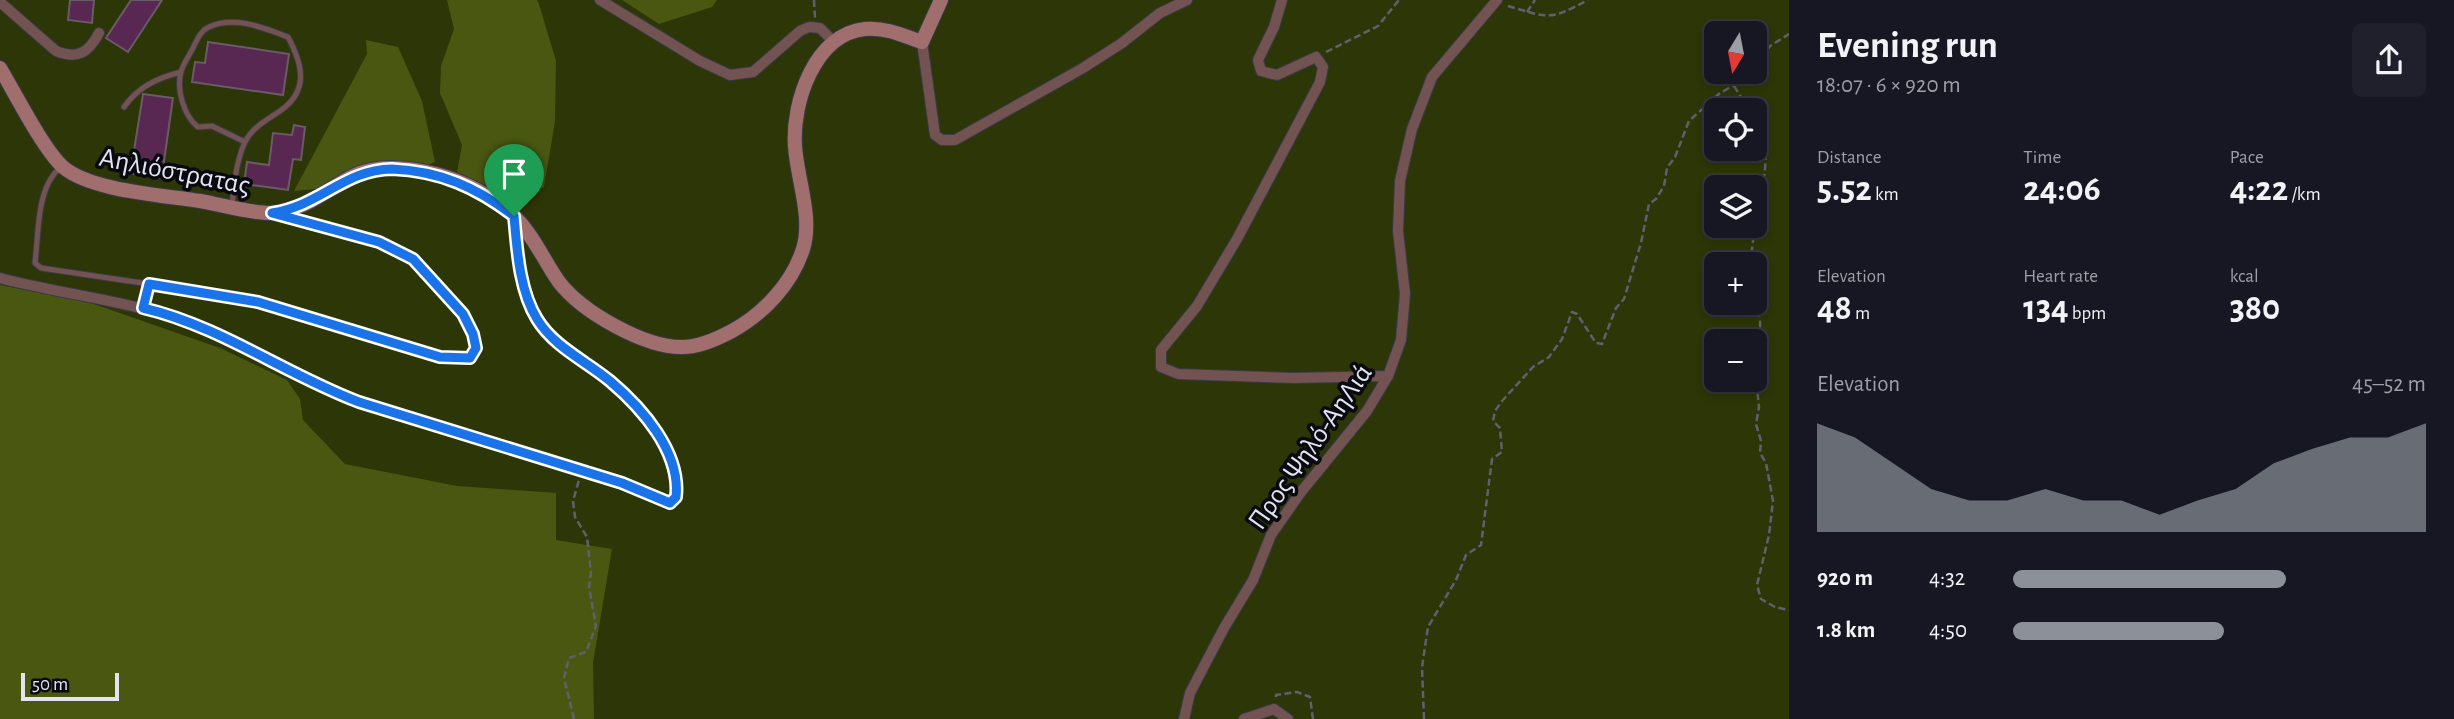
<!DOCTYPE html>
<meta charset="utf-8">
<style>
:root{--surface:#161723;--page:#1f202b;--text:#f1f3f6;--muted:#9e9fa6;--line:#353641;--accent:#8c9099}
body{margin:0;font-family:"Alegreya Sans",sans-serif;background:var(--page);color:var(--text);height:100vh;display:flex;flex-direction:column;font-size:26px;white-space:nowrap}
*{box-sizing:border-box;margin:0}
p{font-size:23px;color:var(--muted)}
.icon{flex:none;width:38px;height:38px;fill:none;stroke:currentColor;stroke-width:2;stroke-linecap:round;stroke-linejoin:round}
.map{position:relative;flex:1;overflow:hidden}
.sheet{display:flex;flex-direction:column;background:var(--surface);width:665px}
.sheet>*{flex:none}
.needle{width:46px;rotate:190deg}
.tools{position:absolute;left:1704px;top:21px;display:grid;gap:14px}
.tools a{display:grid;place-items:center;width:63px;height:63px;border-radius:10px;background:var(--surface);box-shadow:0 4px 10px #0003,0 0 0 2px var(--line);font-size:35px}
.scale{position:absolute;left:21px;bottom:18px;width:98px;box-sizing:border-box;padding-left:7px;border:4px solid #e2e4ef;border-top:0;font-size:19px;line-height:24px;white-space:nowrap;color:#e2e4ef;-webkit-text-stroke:5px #090910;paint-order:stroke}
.pin{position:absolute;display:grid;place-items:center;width:60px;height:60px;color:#fff;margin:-72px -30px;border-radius:50% 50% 50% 0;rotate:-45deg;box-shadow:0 0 7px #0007}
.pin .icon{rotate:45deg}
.round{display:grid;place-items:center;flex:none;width:74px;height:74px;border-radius:10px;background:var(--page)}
.head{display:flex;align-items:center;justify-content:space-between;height:119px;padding:0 28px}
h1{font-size:38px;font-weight:700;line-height:52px}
.stats{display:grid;grid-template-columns:repeat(3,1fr);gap:10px;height:119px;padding:7px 28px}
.stats div{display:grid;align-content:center}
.stats b{font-size:35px;font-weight:700}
.stats small{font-size:19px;font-weight:400}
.stats p{font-size:19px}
.chart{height:196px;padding:14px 28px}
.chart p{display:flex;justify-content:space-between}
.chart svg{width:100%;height:126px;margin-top:7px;fill:var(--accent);opacity:.7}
ul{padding:0 28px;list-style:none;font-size:23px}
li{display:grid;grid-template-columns:112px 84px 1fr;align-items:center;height:52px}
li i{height:18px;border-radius:9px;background:var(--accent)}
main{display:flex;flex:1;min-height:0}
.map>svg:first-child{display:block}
</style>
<main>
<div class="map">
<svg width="1789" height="719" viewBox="0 0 1789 719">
<rect width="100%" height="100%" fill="#1e1f2f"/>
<path fill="#2d3606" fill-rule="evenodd" d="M0 0H1789V719H0ZM1717 33H1755V72H1717ZM1717 110H1755V149H1717ZM1717 187H1755V226H1717ZM1717 264H1755V303H1717ZM1717 341H1755V380H1717Z"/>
<path fill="#4a5710" d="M447 0H537L539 4 556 61 555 121 544 187 520 198 502 193 457 172 462 145 440 93 441 66 454 29Z
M622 0H717L712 7 659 24Z
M366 40 398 47 422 101 435 162 427 165 345 173 316 189 294 191 367 54Z
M0 285 91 303 220 348 287 380 300 399 303 420 345 464 457 486 556 493V540L612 549 593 663 594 719H0Z"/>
<path fill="#582852" stroke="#6b5a68" stroke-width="2" d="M70 0H94L92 23 68 20Z
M131 0H162L128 52 106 38Z
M208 42 289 54 283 95 192 82 195 62 205 63Z
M143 94 173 98 163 168 173 170 172 180 122 172 124 162 132 163Z
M294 125 305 127 301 160 293 159 288 190 244 184 247 162 269 165 273 133 292 135Z"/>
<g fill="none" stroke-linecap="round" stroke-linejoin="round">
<defs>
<path id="lane" d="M124 107C138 87 157 78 181 72
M62 166C36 186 39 232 35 263L41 268 149 284
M232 207C234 186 236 161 245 142 252 128 265 121 277 113 309 93 304 67 288 37 264 28 234 15 209 27 201 30 197 40 193 48 189 56 183 64 181 72 176 90 184 116 198 127L212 126 245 142
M143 308 149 284 258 302 440 357 470 358 476 348 473 334 463 314 413 259 379 242 283 216"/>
<path id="street" d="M600 0 700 61 730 75 753 72 800 31 809 27 820 28 833 41
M1282 0 1274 27 1258 60 1261 71 1277 75 1316 57 1323 67 1320 82 1237 239 1197 306 1161 350V367L1178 374 1293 378 1388 376
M0 2 56 51C78 60 89 52 99 33
M922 42 935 135 942 140H955L1083 68 1122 43 1160 13 1187 0
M0 278C66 295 134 302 199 325 254 346 304 381 359 402L622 483 670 503C680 493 675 480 672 468 662 433 636 401 607 379 583 361 554 345 537 320 519 291 517 248 514 216
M1184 719 1190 693 1224 628 1253 580 1271 535 1301 492 1367 411 1388 376 1401 340 1405 294 1398 231 1400 181 1412 129 1432 77 1497 0
M1244 719 1274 709 1288 719"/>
<path id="secondary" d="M0 68C15 93 43 149 63 167 91 191 163 195 200 201 223 205 248 213 271 213 277 213 284 211 290 209 314 203 331 187 353 176 377 164 411 168 436 174 464 181 495 197 515 217 534 236 544 261 559 282 582 312 645 348 683 347 700 347 717 339 732 331 763 314 792 284 803 249 813 217 797 179 795 146 792 102 815 34 865 29 885 27 904 36 922 42L941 0"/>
</defs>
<use href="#lane" stroke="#393b4a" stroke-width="7"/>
<use href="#street" stroke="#393b4a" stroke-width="12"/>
<use href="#secondary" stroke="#393b4a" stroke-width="16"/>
<path stroke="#5f606f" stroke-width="2.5" stroke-dasharray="7 3.5" stroke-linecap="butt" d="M814 0 815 18
M1508 6C1549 18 1549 21 1588 0
M1527 12 1535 0
M1326 52 1378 26 1399 0
M1755 67 1770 46 1789 34
M1734 86 1749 110
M1755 124C1776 145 1760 196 1755 222
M1750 264 1755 226
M1755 300 1760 321 1761 357 1756 379 1759 407 1756 424 1761 441 1760 453 1766 463 1773 501 1769 535 1757 585 1761 599 1775 607 1789 610
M1276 697V695L1297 692 1310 697 1313 719
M574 719 564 678 569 658 586 652 596 626 589 587 591 573 587 537 575 517 573 501 579 480
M1424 719 1422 667 1428 627 1456 580 1466 555 1481 545 1492 459 1502 452 1500 428 1493 421 1495 411 1502 401 1533 367 1549 357 1562 339 1572 312 1577 314 1596 343 1602 344 1616 308 1624 299 1641 243 1649 204 1656 199 1664 186 1667 168 1675 157 1689 121 1720 93 1748 77 1752 72"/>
<use href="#lane" stroke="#725351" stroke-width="5"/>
<use href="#street" stroke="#725351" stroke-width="10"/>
<use href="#secondary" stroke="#a06f6d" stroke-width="14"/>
</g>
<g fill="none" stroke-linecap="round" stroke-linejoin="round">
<defs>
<path id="route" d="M392 169C440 171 476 187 514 216 517 248 519 290 537 319 554 347 586 361 610 381 642 408 681 452 676 497L670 503 622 483 359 402C285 374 220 326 143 308L149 284 258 302 440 357 470 358 476 348 473 334 463 314 413 259 379 242 272 213C322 205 343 170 392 169Z"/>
</defs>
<use href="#route" stroke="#fff" stroke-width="14"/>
<use href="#route" stroke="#1a73e8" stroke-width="9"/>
</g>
<g text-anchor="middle" stroke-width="7" stroke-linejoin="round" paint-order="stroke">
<g font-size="28" fill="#e2e4ef" stroke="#090910">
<text transform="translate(175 170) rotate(11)" y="10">Αηλιόστρατας</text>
<text transform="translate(1309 446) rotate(-55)" y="10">Προς Ψηλό-ΑηΛιά</text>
</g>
</g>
</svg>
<div class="tools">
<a><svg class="needle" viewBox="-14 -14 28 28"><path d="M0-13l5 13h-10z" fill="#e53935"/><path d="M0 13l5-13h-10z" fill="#9e9fa6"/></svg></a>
<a><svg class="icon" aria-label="locate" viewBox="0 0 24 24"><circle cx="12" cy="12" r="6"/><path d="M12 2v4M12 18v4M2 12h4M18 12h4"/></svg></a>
<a><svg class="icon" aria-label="layers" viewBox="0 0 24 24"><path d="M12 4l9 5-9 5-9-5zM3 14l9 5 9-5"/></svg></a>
<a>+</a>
<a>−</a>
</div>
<div class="scale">50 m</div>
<div class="pin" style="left:514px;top:216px;background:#1e9e55"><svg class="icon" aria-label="arrive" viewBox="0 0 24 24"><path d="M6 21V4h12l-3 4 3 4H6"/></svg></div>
</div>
<section class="sheet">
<div class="head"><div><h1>Evening run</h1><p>18:07 · 6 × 920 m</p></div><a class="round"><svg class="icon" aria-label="share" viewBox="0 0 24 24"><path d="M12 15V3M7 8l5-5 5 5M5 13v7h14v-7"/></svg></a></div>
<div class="stats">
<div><p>Distance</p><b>5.52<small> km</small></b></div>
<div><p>Time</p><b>24:06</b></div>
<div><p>Pace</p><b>4:22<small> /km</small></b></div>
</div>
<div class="stats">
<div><p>Elevation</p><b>48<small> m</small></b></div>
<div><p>Heart rate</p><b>134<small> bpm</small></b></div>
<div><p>kcal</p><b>380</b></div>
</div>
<div class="chart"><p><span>Elevation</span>45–52 m</p>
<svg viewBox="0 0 160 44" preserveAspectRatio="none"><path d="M0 44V6L10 11L20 20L30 29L40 33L50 33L60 29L70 33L80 33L90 38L100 33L110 29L120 20L130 15L140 11L150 11L160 6V44z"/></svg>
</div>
<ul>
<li><b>920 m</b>4:32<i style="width:66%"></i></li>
<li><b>1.8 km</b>4:50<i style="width:51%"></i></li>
</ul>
</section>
</main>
